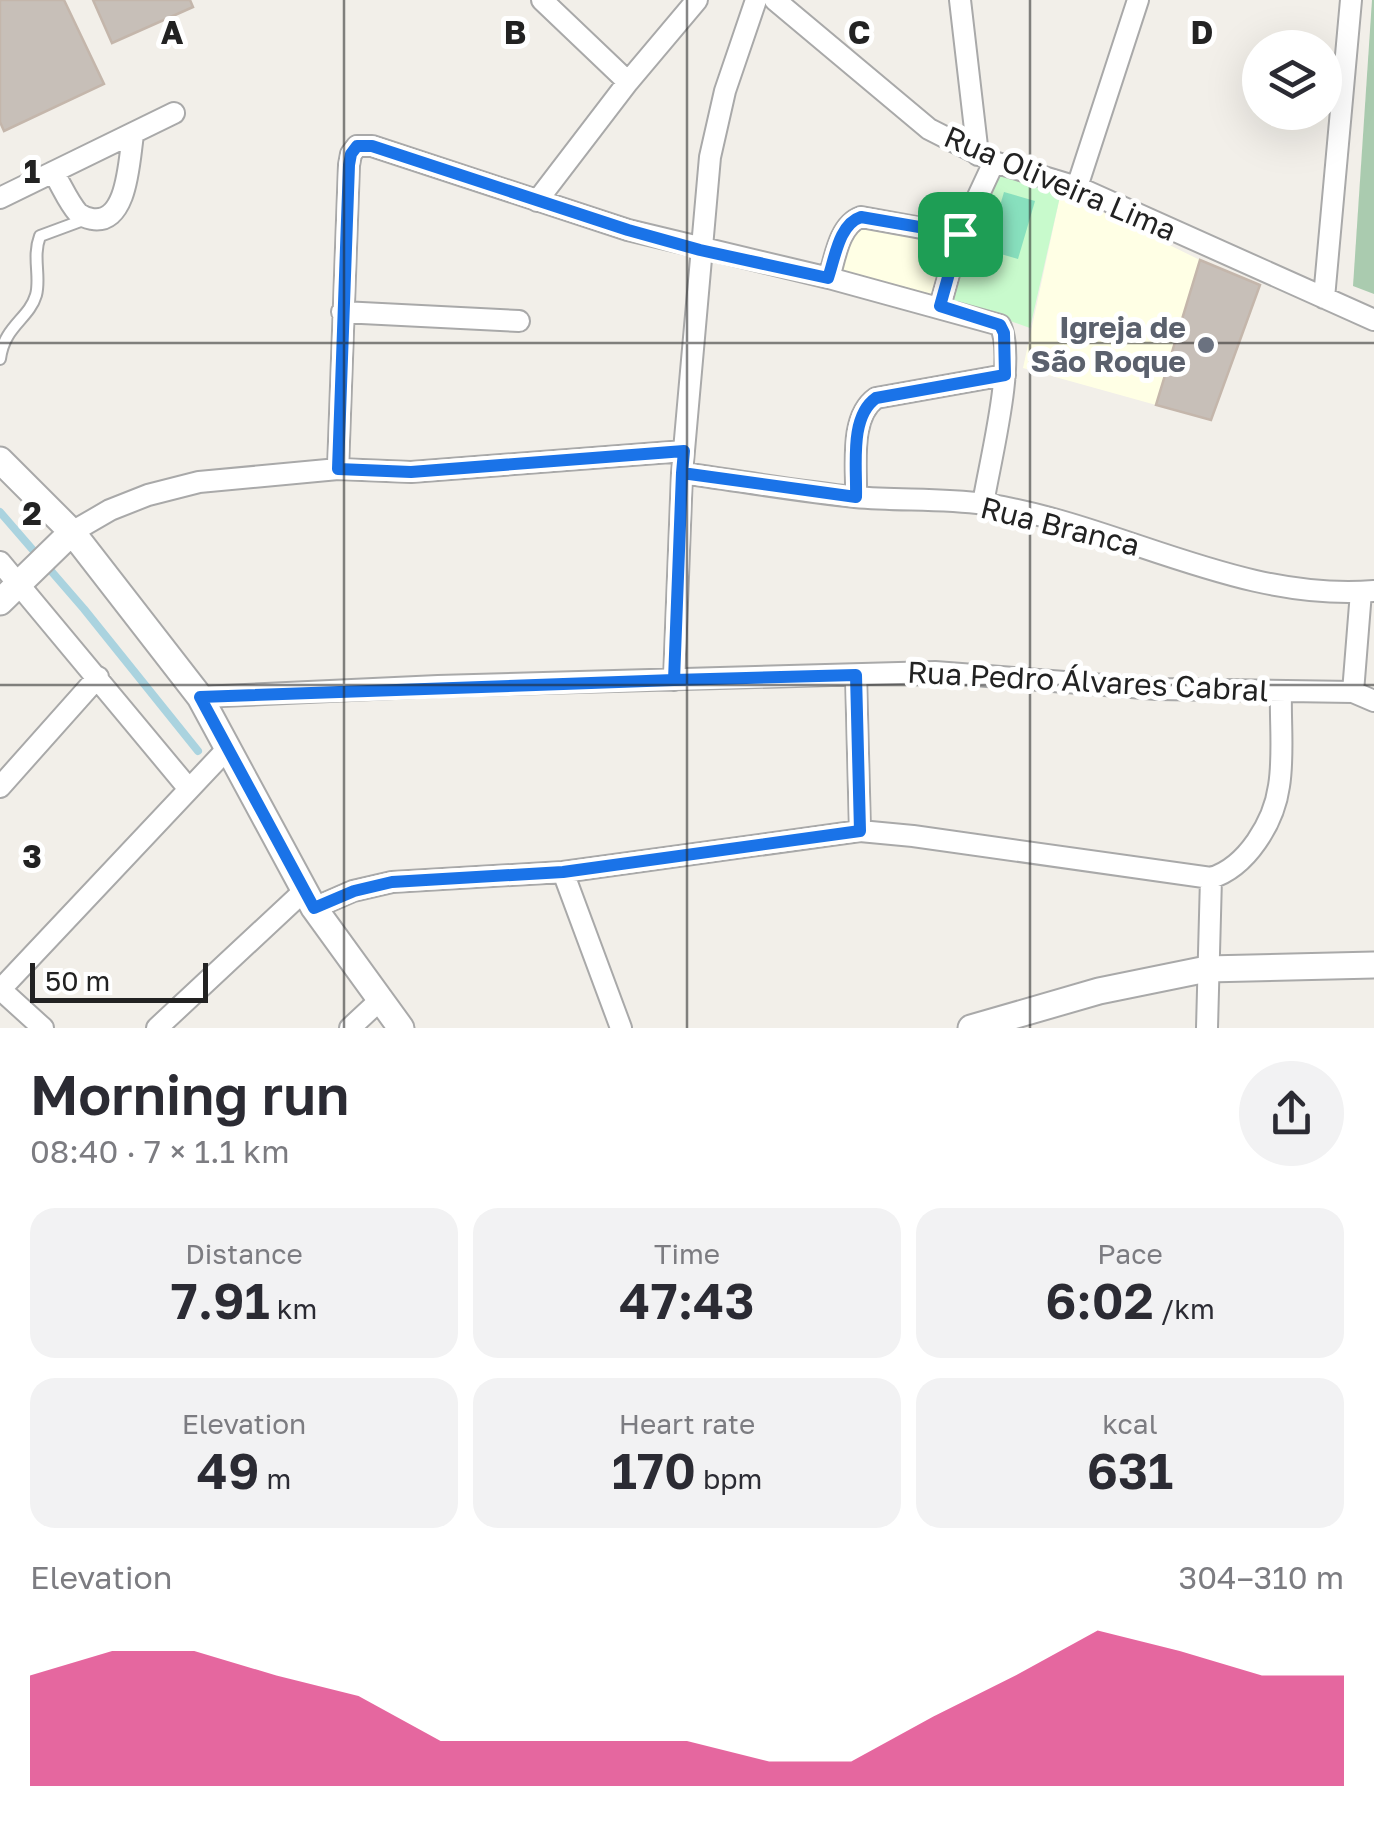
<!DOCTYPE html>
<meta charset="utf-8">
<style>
:root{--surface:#fff;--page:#f2f2f3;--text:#2b2b33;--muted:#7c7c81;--accent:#db2777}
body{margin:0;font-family:"Golos Text",sans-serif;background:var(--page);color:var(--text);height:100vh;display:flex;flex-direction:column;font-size:38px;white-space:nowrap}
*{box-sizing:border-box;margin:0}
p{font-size:32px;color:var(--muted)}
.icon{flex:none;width:55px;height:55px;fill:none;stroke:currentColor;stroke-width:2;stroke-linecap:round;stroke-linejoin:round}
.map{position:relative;height:1028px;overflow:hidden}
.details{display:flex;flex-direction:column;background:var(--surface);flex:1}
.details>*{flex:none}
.buttons{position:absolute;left:1242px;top:30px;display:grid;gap:20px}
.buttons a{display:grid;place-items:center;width:100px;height:100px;border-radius:50%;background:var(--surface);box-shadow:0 10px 40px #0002;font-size:50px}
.scale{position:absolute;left:30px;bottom:25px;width:178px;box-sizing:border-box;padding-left:10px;border:5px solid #222;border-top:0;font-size:28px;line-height:35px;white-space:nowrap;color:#222;-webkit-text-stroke:8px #fff;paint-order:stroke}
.pin{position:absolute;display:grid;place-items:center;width:85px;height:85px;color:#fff;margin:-42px;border-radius:20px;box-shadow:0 5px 15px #0006}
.round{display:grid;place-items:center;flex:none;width:105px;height:105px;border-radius:52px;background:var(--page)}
.headline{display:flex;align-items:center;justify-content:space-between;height:170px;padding:0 30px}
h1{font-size:55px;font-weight:600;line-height:75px}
.figures{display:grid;grid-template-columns:repeat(3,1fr);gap:15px;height:170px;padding:10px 30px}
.figures div{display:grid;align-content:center;border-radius:25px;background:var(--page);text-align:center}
.figures b{font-size:50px;font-weight:600}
.figures small{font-size:28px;font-weight:400}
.figures p{font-size:28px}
.chart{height:280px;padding:20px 30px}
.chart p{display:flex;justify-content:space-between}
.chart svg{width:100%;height:180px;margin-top:10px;fill:var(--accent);opacity:.7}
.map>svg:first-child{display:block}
</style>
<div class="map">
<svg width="1374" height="1028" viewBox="0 0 1374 1028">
<rect width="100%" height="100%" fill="#f2efe9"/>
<path fill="#ffffe5" d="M1061 192 1200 260 1156 405 1023 368Z
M861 226 950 242 934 297 841 272 851 239Z"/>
<path fill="#aacbaf" d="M1372 0H1374V294L1353 286Z"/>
<path fill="#c8facc" d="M998 174 1061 192 1030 328 950 300 969 238Z"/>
<path fill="#88e0be" d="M1004 192 1035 201 1018 259 987 250Z"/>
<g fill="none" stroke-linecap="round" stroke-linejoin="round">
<path stroke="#aad3df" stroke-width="8" d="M0 512 84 609 198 751"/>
</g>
<path fill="#c7bfb8" stroke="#c4b6ab" stroke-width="2.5" d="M0 0H64L104 84 4 131 0 122Z
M93 0H190L193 7 112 43Z
M1200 260 1260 285 1211 420 1156 405Z"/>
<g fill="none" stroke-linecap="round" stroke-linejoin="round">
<defs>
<path id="service" d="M0 359C4 326 29 319 36 295 41 277 32 257 40 236L86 219"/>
<path id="minor" d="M542 0 628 82
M775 0 929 129 994 162 1077 187 1374 320
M960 0 978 155
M53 172C61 184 68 202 78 213 83 217 87 218 92 219 128 225 129 159 133 135
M1077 187 1138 0
M0 198 174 113
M537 201 628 82 697 0
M960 235 861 217C839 225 835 258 829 278L1000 325C1017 358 989 465 983 504
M1324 298 1351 0
M940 306 960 235 994 162
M342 312 519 321
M338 469 349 165 351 154 357 146H372L628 230 829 278
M682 473C740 481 797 491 855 497 898 501 941 498 984 504 1116 523 1237 602 1374 591
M856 497C857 467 849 417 876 398L1005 375
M72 532 110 510 148 495 199 482 338 469 411 472 684 451
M0 562 189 789
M856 675 860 831
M674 680 682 473 710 157 725 91 756 0
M1353 692 1361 592
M200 697 438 686 935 672 1157 689 1353 692 1374 701
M0 787 98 677
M563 872 621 1028
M314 908 353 891 392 882 563 872 860 831 913 836 1211 878C1247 867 1274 822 1279 786 1284 756 1280 722 1281 691
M0 989 43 1028
M0 990 229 747
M157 1028 305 890
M350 1028 379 1001
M1207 1028 1211 878"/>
<path id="tertiary" d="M0 460 72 532 200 697 314 908 401 1028
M0 602 72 532
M971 1028 1099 991 1207 969 1374 965"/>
</defs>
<use href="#service" stroke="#a9a9a9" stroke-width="14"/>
<use href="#minor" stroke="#a9a9a9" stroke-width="24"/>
<use href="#tertiary" stroke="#a9a9a9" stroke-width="29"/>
<use href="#service" stroke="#fff" stroke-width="10"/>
<use href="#minor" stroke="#fff" stroke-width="20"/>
<use href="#tertiary" stroke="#fff" stroke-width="25"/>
</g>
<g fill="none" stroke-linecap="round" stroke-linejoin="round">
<defs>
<path id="route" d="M960 234 861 217C839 224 835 258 828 278L700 250 628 230 372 146H357L351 154 349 165 338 469 411 472 684 451 682 473 674 680 200 697 314 908 354 891 392 882 563 872 860 831 856 675 674 680 682 473 856 497C857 467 849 417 876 398L1005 375 1004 333 1000 325 940 306 960 234"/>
</defs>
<use href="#route" stroke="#fff" stroke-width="20"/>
<use href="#route" stroke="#1a73e8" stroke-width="12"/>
</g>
<path fill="none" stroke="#222" stroke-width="2.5" stroke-opacity="0.55" d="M344 0V1028M687 0V1028M1030 0V1028M0 343H1374M0 685H1374"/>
<circle fill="#6b7280" stroke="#fff" stroke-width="4" cx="1206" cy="345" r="10"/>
<g text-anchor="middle" stroke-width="10" stroke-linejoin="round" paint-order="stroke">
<g font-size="30" fill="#222" stroke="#fff">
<text transform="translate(1060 184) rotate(23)" y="10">Rua Oliveira Lima</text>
<text transform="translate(1060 527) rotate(14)" y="10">Rua Branca</text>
<text transform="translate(1088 682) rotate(3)" y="10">Rua Pedro Álvares Cabral</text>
</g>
<g font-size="30" font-weight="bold" fill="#5b616d" stroke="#fff" text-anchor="end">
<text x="1186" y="338">Igreja de<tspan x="1186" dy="34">São Roque</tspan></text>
</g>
</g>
<g font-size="32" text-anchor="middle" font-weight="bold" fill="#222" stroke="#fff" stroke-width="10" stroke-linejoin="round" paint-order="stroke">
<text x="172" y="44">A</text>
<text x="515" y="44">B</text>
<text x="859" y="44">C</text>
<text x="1202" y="44">D</text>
<text x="32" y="183">1</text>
<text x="32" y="525">2</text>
<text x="32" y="868">3</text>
</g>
</svg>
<div class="buttons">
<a><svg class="icon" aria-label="layers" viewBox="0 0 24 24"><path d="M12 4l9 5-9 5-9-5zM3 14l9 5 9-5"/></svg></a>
</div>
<div class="scale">50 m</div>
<div class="pin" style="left:960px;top:234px;background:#1e9e55"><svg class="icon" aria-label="arrive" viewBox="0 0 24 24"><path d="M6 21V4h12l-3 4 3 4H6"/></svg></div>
</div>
<section class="details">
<div class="headline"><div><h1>Morning run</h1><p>08:40 · 7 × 1.1 km</p></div><a class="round"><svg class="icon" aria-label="share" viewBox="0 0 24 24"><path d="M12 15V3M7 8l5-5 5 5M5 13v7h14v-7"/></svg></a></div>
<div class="figures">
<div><p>Distance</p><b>7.91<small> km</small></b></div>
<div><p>Time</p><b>47:43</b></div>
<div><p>Pace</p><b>6:02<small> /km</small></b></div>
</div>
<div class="figures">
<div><p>Elevation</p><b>49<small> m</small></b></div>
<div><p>Heart rate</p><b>170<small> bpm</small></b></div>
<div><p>kcal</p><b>631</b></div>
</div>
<div class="chart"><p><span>Elevation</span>304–310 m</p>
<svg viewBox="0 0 160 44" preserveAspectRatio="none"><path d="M0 44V17L10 11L20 11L30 17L40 22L50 33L60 33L70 33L80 33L90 38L100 38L110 27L120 17L130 6L140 11L150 17L160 17V44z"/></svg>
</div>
</section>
